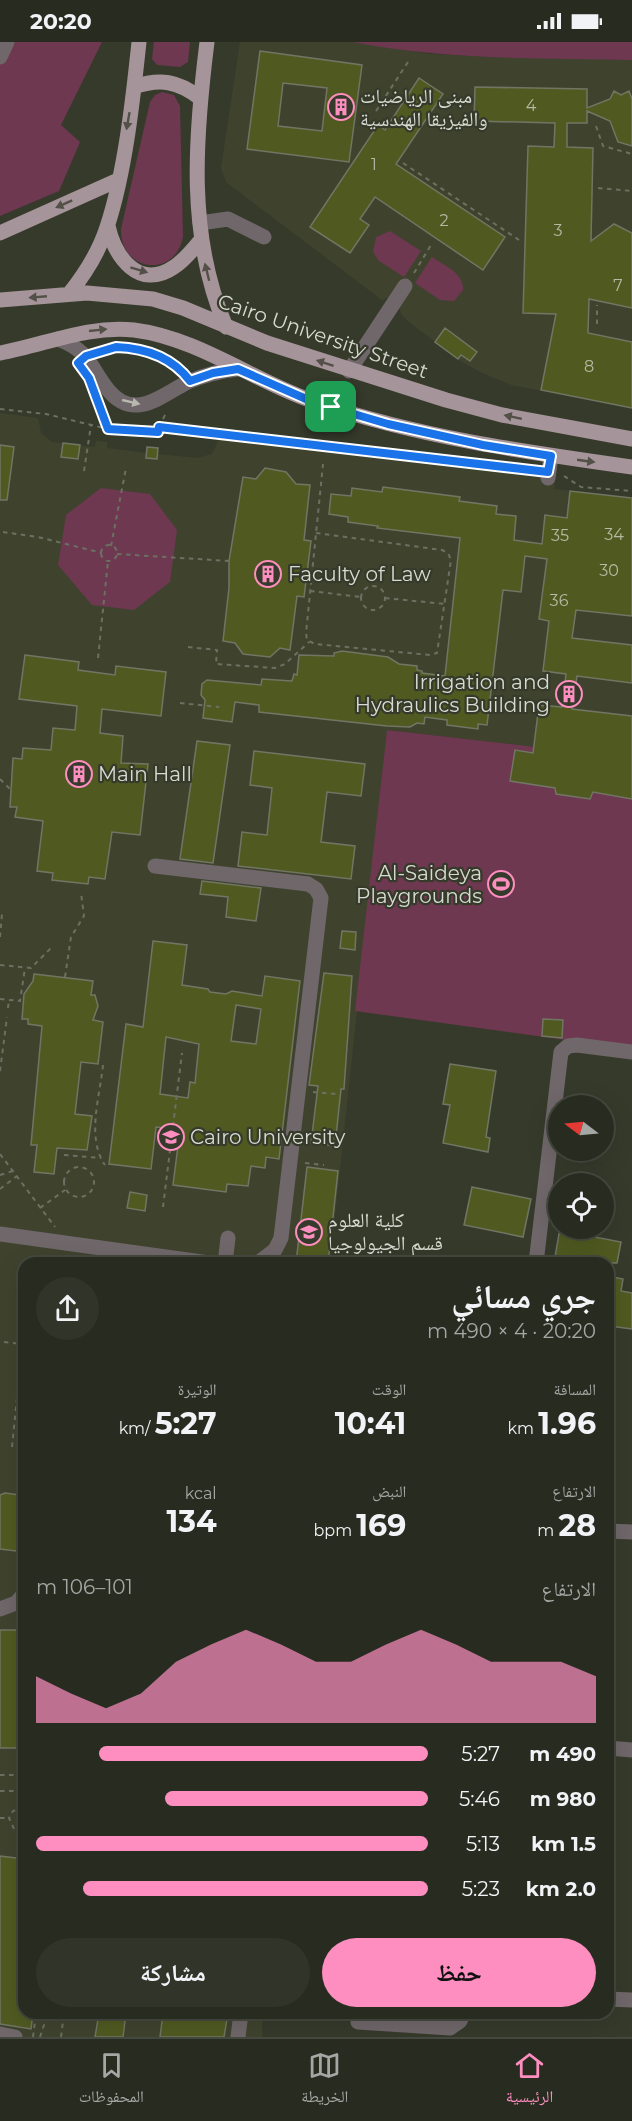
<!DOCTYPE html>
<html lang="ar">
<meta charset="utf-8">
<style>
:root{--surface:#282c20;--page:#303429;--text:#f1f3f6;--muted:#a5a7a5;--line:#44483e;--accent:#fd8ebf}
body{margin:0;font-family:Montserrat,"Noto Naskh Arabic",sans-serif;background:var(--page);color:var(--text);direction:rtl;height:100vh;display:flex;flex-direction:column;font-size:22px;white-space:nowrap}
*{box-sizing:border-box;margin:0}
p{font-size:20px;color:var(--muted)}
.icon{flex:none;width:33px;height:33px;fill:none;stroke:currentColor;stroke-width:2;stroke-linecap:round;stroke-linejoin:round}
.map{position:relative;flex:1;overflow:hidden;direction:ltr}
.drawer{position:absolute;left:18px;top:1215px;width:596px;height:762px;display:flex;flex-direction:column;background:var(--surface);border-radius:18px;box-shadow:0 6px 24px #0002,0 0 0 2px var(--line);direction:rtl}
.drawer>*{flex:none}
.needle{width:39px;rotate:286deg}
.fabs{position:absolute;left:548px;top:1053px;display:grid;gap:12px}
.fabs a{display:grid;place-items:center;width:66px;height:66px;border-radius:50%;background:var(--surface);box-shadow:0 6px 24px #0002,0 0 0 2px var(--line);font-size:30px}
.pin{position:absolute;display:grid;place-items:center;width:51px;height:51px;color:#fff;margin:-26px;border-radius:12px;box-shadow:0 3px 9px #0006}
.round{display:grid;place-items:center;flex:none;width:63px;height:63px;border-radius:32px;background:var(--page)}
.overview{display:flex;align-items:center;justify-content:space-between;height:102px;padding:0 18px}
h1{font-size:33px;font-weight:700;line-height:45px}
.metrics{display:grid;grid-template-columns:repeat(3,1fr);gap:9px;height:102px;padding:6px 18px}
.metrics div{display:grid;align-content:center}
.metrics b{font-size:30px;font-weight:700}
.metrics small{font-size:16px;font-weight:400}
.metrics p{font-size:16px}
.chart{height:168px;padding:12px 18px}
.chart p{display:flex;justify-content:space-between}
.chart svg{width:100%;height:108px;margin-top:6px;fill:var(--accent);opacity:.7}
.cta{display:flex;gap:12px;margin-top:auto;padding:12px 18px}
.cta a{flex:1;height:69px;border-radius:36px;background:var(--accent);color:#111;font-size:24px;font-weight:700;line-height:69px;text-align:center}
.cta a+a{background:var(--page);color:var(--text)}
ul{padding:0 18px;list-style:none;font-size:20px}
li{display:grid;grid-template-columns:96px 72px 1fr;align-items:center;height:45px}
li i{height:15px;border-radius:8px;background:var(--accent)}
.status{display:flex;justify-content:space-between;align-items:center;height:42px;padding:0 30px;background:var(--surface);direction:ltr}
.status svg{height:16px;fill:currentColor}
.tabs{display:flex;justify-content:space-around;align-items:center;height:84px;border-top:2px solid var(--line);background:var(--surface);font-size:16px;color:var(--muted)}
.tabs a{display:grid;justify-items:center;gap:3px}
.tabs .active{color:var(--accent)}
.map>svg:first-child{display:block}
</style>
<div class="status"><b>20:20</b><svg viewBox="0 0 49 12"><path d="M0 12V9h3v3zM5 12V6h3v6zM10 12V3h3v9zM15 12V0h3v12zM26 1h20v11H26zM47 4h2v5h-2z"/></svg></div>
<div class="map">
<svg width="632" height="1995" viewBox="0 0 632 1995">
<rect width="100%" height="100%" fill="#363a2b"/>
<path fill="#3f432e" d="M240 0H352L429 12 471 14 632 18V366L511 343 480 330 459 318 409 280 401 272 400 266 387 256 382 258 226 140 221 126Z
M0 371 38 376 41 391 52 400 95 405 96 399 107 400V406L146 411 147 405 158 406 157 412 197 416 212 412 219 397 548 436 555 437 554 447 632 456V716L387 688 330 1221H24V1971H263L262 1995H0Z"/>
<path fill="#6d3850" d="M0 0H102L61 83 80 100 59 149 0 174Z
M154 0H190L188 20 180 25 157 23 152 17Z
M352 0H632V18C538 16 444 18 352 0Z
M162 50 174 53 180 64 183 195C175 237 120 230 121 187L150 60 155 53Z
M390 189 421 209 404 235 379 219 373 210 376 195Z
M432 215C445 224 464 231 463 248L454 259 440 258 415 241Z
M101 446 150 452 177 488 170 540 134 568 92 563 58 523 66 473Z
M387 688 632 716V1007L355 969Z"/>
<path fill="#505a20" stroke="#717564" stroke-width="1.5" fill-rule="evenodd" d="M260 9 362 23 349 120 247 107ZM283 41 327 46 322 89 278 84Z
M419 36 443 52 396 122 505 195 483 228 375 155 360 177 369 183 350 211 310 185 378 83 385 88Z
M475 45 587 47V66L610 57 614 49 621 53 629 49 632 57V104L618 100 610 79 587 69V81H567V105L593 106 591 199 614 182 632 191V266L589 257 588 291 632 300V366L541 348 556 272 523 271 528 104 554 105 555 81 474 79Z
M445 286 477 310 470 319 461 313 458 317 435 300Z
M63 401 80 403 78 417 61 415Z
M0 403 14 405 7 458H0Z
M147 405 158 406 157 417 146 416Z
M265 426 286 430 296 442 310 443 304 498 311 499 304 555 297 554 290 608 280 606 270 615 243 612 235 601 223 599 229 546V519L243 435 256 437Z
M383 445 460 455 459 459 497 464 496 472 516 474 514 498 542 502 545 473 567 476 570 449 632 456V574L576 568 572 596 632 603V641L577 634 572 667 632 674V757L593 750 590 757 556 752 555 746 510 739 515 708 533 711 539 663 562 665 566 632 543 629 549 579 539 577 547 517 525 514 521 550 503 548 487 683 478 682V687L447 683V678L425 675 424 682 417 681 410 685 387 684 259 670V663L235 660 232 680 203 676 205 658 201 653 202 642 207 638 261 643 262 637 292 639 294 632 297 633 299 613 334 614V611L342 609 388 615 399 622 417 624V628L422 629V631L445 634 460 496 377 486 378 484 348 480V475L329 472 331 452 351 454 352 446 382 450Z
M25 613 79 620 78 628 115 633 116 624 166 630 161 674 102 667 100 691 123 694 121 721 148 722 140 793 112 790 105 837 89 835 88 842 52 838 53 831 37 829 43 779 15 775 17 765H10L13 716 22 717 23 706 51 708 53 686 75 688 77 664 19 657Z
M197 699 230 703 213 821 180 817Z
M254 709 365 722 361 754 327 750 321 800 355 804 351 837 238 824 242 790 267 793 272 746 250 743Z
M202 839 261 846 256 879 226 875 228 855 200 852Z
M342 889 356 890 355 908 340 906Z
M153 899 187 903 182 943 208 947 210 950 226 952 232 949 262 954 265 934 300 939 279 1117 266 1115 265 1126 251 1124 248 1144 227 1142 226 1150 173 1143 180 1088 156 1085 151 1127 109 1122 126 982 143 985ZM236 963 261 967 256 1002 231 999ZM166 995 199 1002 195 1041 190 1040 188 1056 160 1052Z
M324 931 352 934 344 1047H341L335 1104 311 1101 318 1044 309 1043Z
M34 932 93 939 91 953H95L98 964 93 978 103 980 98 1022 81 1020 75 1072 92 1074 87 1108 57 1106 54 1132 34 1130 37 1103H31L42 984 28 982V977H22L24 952 33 939Z
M543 977 563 978 562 996 542 994Z
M450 1022 496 1029 486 1095 490 1096 488 1110 443 1101 450 1063 443 1062Z
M307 1125 338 1129 328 1221H296Z
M472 1145 531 1157 523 1195 464 1183Z
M130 1150 147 1153 145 1169 127 1166Z
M560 1186H580L579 1192 621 1200 617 1221H554Z
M608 1234 623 1237 621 1249 632 1251V1287L610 1284 614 1257 608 1256Z
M5 1451 20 1453 24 1456V1510L0 1507V1453Z
M0 1588H18L19 1706H0Z
M0 1814 24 1817V1971H33L31 1987 0 1982Z
M99 1971H126L123 1995H95Z
M163 1971H228L224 1995H160Z"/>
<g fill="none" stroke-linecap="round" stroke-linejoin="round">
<path stroke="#6c7062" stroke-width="2" stroke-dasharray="4.5 4.5" stroke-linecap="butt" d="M376 69 408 20
M596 84 603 104 632 112
M403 121 519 198
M598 146 632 149
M414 231 431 203
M597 282V263
M99 308C127 298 159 311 181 328
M337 352 343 341
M97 359 108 387
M0 367 46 372 108 387 158 390 159 385 534 429
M159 385 167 369
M84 429 91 383
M564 434 581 445 632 449
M3 490 38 495 102 511
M316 491 442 508 448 511 451 518 437 611 430 613 315 602 307 598 306 591 323 422
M101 511a8 8 0 1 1 16 0a8 8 0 1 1-16 0Z
M111 504 126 426
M117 512 229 519
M361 556a12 12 0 1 1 24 0a12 12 0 1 1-24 0Z
M310 549 361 555
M385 556 445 562
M188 605 217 608 216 622 275 626 285 622 309 600
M98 616 108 519
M180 661 219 665
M0 737 11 748
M0 895 2 872
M0 923 31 926 51 906
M65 935 71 895 84 874 81 851
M0 957 20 959 25 926
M8 966 9 958
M103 1023C100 1054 86 1096 105 1123
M0 1029 7 975
M313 1050 336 1052
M0 1112 55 1185
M64 1113 101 1116
M305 1121 324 1123
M64 1140a15 15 0 1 1 30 0a15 15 0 1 1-30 0Z
M0 1133 13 1129
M0 1147 17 1134
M163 1165 182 1011
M40 1166 65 1148
M31 1221V1212
M4 1300 23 1302
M12 1405 24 1287
M0 1733H24
M0 1749H23
M21 1765 24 1742
M24 1766 13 1769 9 1776 15 1789 24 1790
M0 1776H9
M33 1995 36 1971
M40 1995 48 1971
M61 1995 64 1971"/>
<path stroke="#6f676a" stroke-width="15" d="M0 15 7 0
M200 181 228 177 264 195
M58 297C92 310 89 325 109 349 135 380 163 352 188 340 204 333 220 329 238 327
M349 329 405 244
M548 436 551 414
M155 824 308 842 316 847 321 856 281 1196 275 1208 258 1221
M0 1192 209 1221
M225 1221 228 1196
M536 1221 561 1010 568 1004 577 1003 632 1010
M608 1489 632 1490
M0 1567 16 1561 24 1552
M608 1706 632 1708
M608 1957 632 1958
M358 1980 450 1986 460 1979 464 1971
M0 1992 15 1995
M238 1995 241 1971"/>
<path stroke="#a5949a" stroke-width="15" d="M207 0C195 96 187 194 226 285
M134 45C160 36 178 39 200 56
M108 184C115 215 139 249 174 225 185 218 193 207 201 198
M0 191 118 138
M69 252C85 232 99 210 107 185 125 131 133 57 139 0
M0 258 87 251 153 257 183 266 267 301 446 358 502 373 632 397
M0 311C45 303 87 283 134 288 198 296 255 340 315 360 418 395 525 410 632 425"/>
</g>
<defs><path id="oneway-solid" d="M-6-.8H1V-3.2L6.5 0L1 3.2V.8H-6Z" transform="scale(1.5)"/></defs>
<g fill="#525047">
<use href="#oneway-solid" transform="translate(128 79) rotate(100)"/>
<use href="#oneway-solid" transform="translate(64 162) rotate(156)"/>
<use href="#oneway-solid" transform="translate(139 228) rotate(17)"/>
<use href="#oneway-solid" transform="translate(207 230) rotate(-104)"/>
<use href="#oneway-solid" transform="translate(38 255) rotate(175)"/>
<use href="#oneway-solid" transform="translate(98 288) rotate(-6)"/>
<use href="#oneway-solid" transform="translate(325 321) rotate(-162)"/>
<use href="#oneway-solid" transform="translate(513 375) rotate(-168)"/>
<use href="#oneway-solid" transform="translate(586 419) rotate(8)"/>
</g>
<use fill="#b8b8b1" href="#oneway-solid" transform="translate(131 360) rotate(13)"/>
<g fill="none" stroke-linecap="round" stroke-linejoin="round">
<defs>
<path id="route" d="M116 305C145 306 172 315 190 339L213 331 238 327 313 360 388 382 483 403 551 414 548 430 159 385 158 390 108 387 89 336 78 321 86 314Z"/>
</defs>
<use href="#route" stroke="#fff" stroke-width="12"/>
<use href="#route" stroke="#1a73e8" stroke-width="8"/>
</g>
<defs>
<symbol id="building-ring" viewBox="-11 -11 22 22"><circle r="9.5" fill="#363a2b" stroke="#fd8ebf" stroke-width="1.5"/><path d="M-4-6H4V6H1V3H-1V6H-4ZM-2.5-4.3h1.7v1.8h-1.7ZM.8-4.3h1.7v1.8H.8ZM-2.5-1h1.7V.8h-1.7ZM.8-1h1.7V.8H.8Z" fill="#fd8ebf"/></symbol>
<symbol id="stadium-ring" viewBox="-11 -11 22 22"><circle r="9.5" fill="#363a2b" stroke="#fd8ebf" stroke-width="1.5"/><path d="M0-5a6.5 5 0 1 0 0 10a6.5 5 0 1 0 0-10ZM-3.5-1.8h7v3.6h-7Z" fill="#fd8ebf"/></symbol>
<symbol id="university-ring" viewBox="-11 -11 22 22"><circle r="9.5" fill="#363a2b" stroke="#fd8ebf" stroke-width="1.5"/><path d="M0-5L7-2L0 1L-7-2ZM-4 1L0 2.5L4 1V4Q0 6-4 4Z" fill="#fd8ebf"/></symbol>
</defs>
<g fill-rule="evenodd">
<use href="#building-ring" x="326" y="50" width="30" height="30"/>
<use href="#building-ring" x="253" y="517" width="30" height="30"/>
<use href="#building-ring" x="554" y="637" width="30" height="30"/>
<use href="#building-ring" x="64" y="717" width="30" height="30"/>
<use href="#stadium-ring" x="486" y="827" width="30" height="30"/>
<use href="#university-ring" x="156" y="1080" width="30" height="30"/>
<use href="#university-ring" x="294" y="1175" width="30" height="30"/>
</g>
<g text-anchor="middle" stroke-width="4.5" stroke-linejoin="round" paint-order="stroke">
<g font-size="16" fill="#b5baa4">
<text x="531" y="69">4</text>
<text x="374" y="128">1</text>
<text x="444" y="184">2</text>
<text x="558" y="194">3</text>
<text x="618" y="249">7</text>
<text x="589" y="330">8</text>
<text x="614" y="498">34</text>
<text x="560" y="499">35</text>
<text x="609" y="534">30</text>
<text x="559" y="564">36</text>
</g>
<g font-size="20" fill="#d7dad0" stroke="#363a2b" text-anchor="start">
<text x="360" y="61">مبنى الرياضيات<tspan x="360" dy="23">والفيزيقا الهندسية</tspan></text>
<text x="288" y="539">Faculty of Law</text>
<text x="550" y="647" text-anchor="end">Irrigation and<tspan x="550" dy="23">Hydraulics Building</tspan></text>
<text x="98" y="739">Main Hall</text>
<text x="482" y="838" text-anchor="end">Al-Saideya<tspan x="482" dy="23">Playgrounds</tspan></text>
<text x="190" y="1102">Cairo University</text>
<text x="328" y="1185">كلية العلوم<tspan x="328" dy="23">قسم الجيولوجيا</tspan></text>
</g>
<g font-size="20" fill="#d7dad0" stroke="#363a2b">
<text transform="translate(323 294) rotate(19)" y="7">Cairo University Street</text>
</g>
</g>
</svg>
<div class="fabs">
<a><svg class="needle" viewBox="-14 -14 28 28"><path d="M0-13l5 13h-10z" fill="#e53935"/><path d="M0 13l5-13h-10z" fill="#a5a7a5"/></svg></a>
<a><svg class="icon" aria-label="locate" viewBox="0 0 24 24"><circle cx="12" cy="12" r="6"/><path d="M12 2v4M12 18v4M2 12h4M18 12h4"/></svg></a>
</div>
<div class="pin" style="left:331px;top:365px;background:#1e9e55"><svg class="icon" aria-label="arrive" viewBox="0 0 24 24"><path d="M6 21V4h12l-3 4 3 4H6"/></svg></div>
<section class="drawer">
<div class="overview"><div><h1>جري مسائي</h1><p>20:20 · 4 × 490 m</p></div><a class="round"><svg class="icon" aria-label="share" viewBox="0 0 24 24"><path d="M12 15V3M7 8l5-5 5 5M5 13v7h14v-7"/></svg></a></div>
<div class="metrics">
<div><p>المسافة</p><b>1.96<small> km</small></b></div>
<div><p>الوقت</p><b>10:41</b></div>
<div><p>الوتيرة</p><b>5:27<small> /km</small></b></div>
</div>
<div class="metrics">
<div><p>الارتفاع</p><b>28<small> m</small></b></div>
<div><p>النبض</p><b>169<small> bpm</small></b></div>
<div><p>kcal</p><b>134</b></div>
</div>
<div class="chart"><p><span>الارتفاع</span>101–106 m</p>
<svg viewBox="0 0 160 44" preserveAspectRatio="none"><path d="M0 44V25L10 32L20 38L30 32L40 19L50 12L60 6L70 12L80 19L90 19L100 12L110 6L120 12L130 19L140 19L150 19L160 25V44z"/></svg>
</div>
<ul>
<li><b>490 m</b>5:27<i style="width:84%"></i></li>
<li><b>980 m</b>5:46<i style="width:67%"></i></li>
<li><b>1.5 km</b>5:13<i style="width:100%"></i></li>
<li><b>2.0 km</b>5:23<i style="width:88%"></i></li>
</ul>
<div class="cta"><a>حفظ</a><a>مشاركة</a></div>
</section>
</div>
<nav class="tabs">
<a class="active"><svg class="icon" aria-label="home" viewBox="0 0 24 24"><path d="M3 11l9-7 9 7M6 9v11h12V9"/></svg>الرئيسية</a>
<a><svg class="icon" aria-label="map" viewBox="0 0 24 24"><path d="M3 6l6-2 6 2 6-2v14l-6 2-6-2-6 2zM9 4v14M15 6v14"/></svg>الخريطة</a>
<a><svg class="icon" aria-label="saved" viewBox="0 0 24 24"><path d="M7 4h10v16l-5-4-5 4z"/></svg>المحفوظات</a>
</nav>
